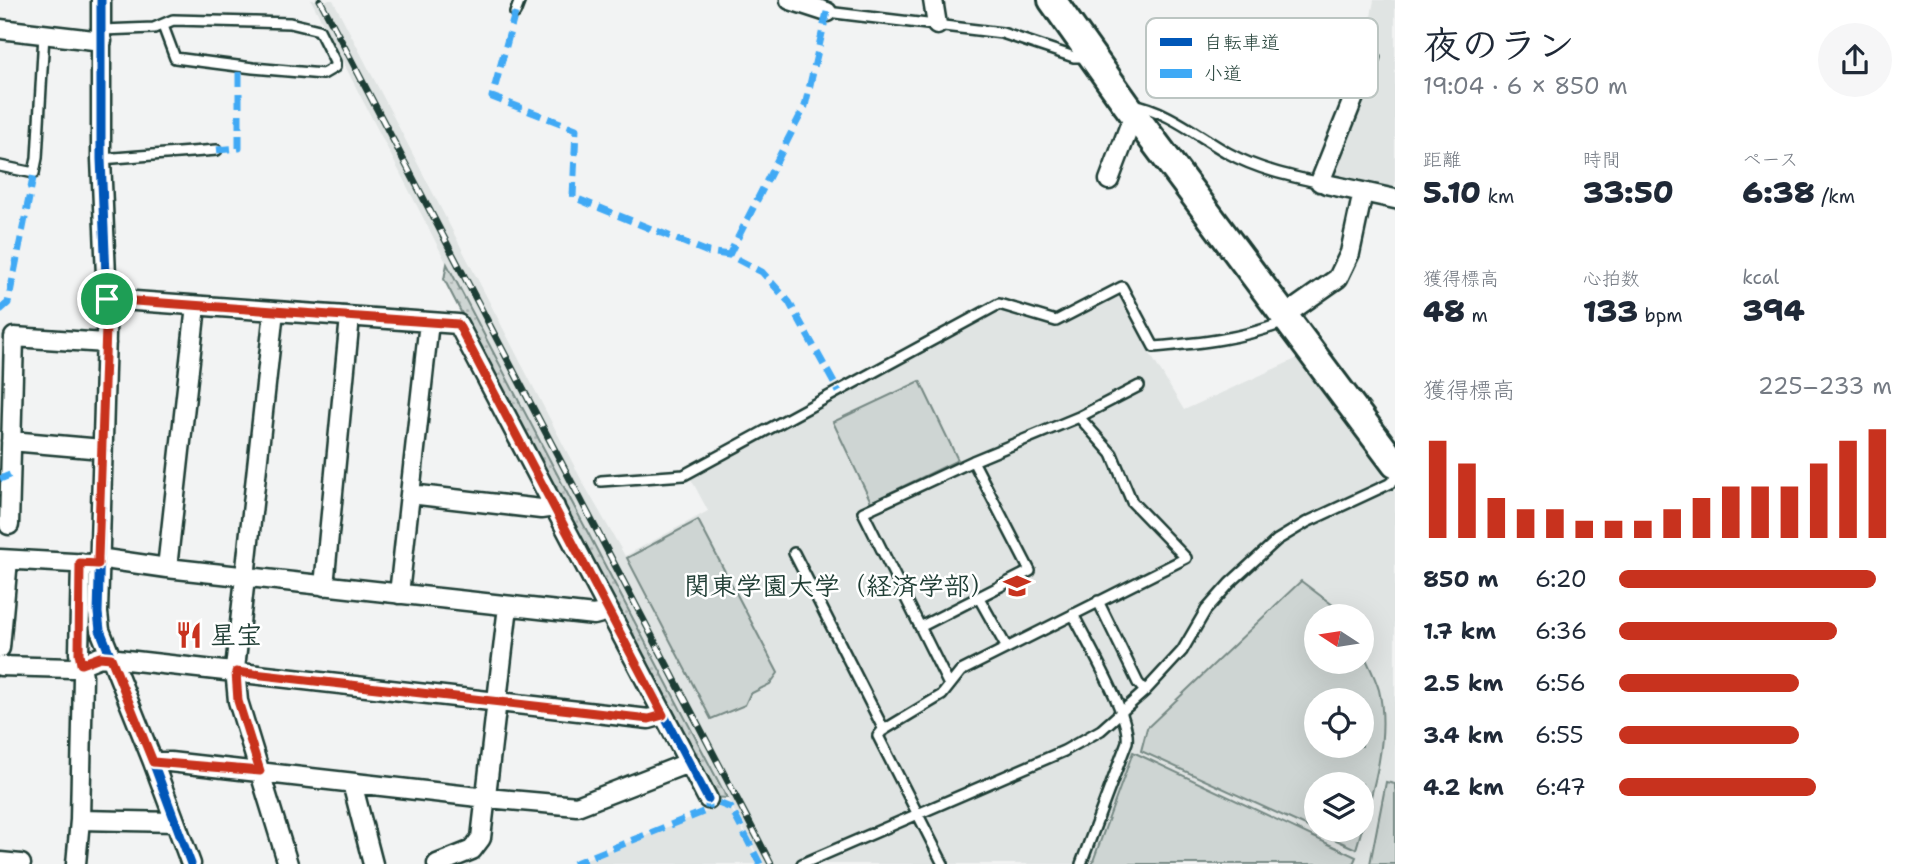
<!DOCTYPE html>
<html lang="ja">
<meta charset="utf-8">
<style>
:root{--surface:#fff;--page:#f6f6f7;--text:#1f2937;--muted:#747a83;--accent:#c8321e}
body{margin:0;font-family:"Shantell Sans","Klee One",sans-serif;background:var(--page);color:var(--text);height:100vh;display:flex;flex-direction:column;font-size:26px;white-space:nowrap}
*{box-sizing:border-box;margin:0}
p{font-size:23px;color:var(--muted)}
.icon{flex:none;width:38px;height:38px;fill:none;stroke:currentColor;stroke-width:2;stroke-linecap:round;stroke-linejoin:round}
.map{position:relative;flex:1;overflow:hidden}
.side{display:flex;flex-direction:column;background:var(--surface);width:525px}
.side>*{flex:none}
.needle{width:46px;rotate:282deg}
.controls{position:absolute;left:1304px;top:604px;display:grid;gap:14px}
.controls a{display:grid;place-items:center;width:70px;height:70px;border-radius:50%;background:var(--surface);box-shadow:0 7px 28px #0002;font-size:35px}
.pin{position:absolute;display:grid;place-items:center;width:60px;height:60px;color:#fff;margin:-30px;border:4px solid #fff;border-radius:50%;box-shadow:0 2px 7px #0007}
.round{display:grid;place-items:center;flex:none;width:74px;height:74px;border-radius:37px;background:var(--page)}
.headline{display:flex;align-items:center;justify-content:space-between;height:119px;padding:0 28px}
h1{font-size:38px;font-weight:800;line-height:52px}
.figures{display:grid;grid-template-columns:repeat(3,1fr);gap:10px;height:119px;padding:7px 28px}
.figures div{display:grid;align-content:center}
.figures b{font-size:30px;font-weight:800}
.figures small{font-size:19px;font-weight:400}
.figures p{font-size:19px}
.chart{height:196px;padding:14px 28px}
.chart p{display:flex;justify-content:space-between}
.chart svg{width:100%;height:126px;margin-top:7px;stroke:var(--accent);stroke-width:6}
ul{padding:0 28px;list-style:none;font-size:23px}
li{display:grid;grid-template-columns:112px 84px 1fr;align-items:center;height:52px}
li i{height:18px;border-radius:9px;background:var(--accent)}
main{display:flex;flex:1;min-height:0}
.map>svg:first-child{display:block}
</style>
<main>
<div class="map">
<svg width="1395" height="864" viewBox="0 0 1395 864">
<defs>
<pattern id="grass-dots" width="8" height="8" patternUnits="userSpaceOnUse" patternTransform="scale(1.75)"><rect width="8" height="8" fill="#ced5d3"/><path d="M2 2h.1M6 6h.1" fill="none" stroke="#b0b8b6" stroke-width="1.8" stroke-linecap="round"/></pattern>
</defs>
<rect width="100%" height="100%" fill="#f2f3f3"/>
<filter id="ink" filterUnits="userSpaceOnUse"><feTurbulence type="fractalNoise" baseFrequency=".0143" numOctaves="2"/><feDisplacementMap in="SourceGraphic" scale="14" xChannelSelector="R" yChannelSelector="G"/><feConvolveMatrix kernelMatrix="1 2 1 2 8 2 1 2 1" color-interpolation-filters="sRGB"/></filter>
<g filter="url(#ink)">
<path fill="#e0e4e3" fill-rule="evenodd" d="M311 0H333L582 481 625 556 708 511 691 479 1001 308 1057 326 1120 294 1149 352 1184 410 1298 358 1395 492V864H762L728 799 712 797 444 279 447 264ZM1316 616H1362V662H1316ZM1316 700H1362V746H1316ZM1316 784H1362V830H1316Z
M1374 0H1395V190L1323 175 1372 51 1366 44Z
M726 804 731 808 760 864H573Z"/>
<path fill="url(#grass-dots)" stroke="#768984" stroke-width="2" d="M447 264 727 798 712 797 444 279Z"/>
<path fill="#ced5d3" stroke="#768984" stroke-width="2" fill-rule="evenodd" d="M920 381 958 460 871 502 833 422Z
M698 520 778 673 770 684 750 694 745 705 711 719 627 558Z
M1301 581 1338 609 1343 616H1316V662H1362V650C1367 662 1375 676 1379 690 1391 740 1370 801 1356 849L1141 751 1147 728ZM1362 700V746H1316V700ZM1362 784V830H1316V784Z
M1133 752 1356 857 1353 864H1092Z
M1386 782 1395 784V864H1370Z"/>
<g fill="none" stroke-linecap="round" stroke-linejoin="round">
<defs>
<path id="lane" d="M827 12 1002 33 1074 57H1086
M515 13 520 0
M102 30 154 28 173 20 290 23 319 30 335 62V67L323 74 253 68 175 58 163 26
M1132 104C1167 110 1198 136 1228 153 1257 169 1289 176 1321 183
M101 159 217 150
M0 166 34 173 37 158 44 34
M1079 417 1139 386
M601 481 684 475 999 304 1056 321 1122 287 1154 347C1201 343 1241 339 1285 322
M794 553 884 730
M979 598 1007 648
M1098 601 1138 683 1145 691
M1073 614C1086 641 1131 716 1127 742L1081 864
M920 627 1030 571 973 461 863 512 949 685
M802 864 1064 751 1101 730 1145 691 1182 651 1206 610 1230 583 1277 540 1307 522 1389 484 1395 479
M943 864 878 736 882 731 942 695 961 671 1186 558 1132 502 1112 454 1079 417 973 461"/>
<path id="street" d="M101 0V159L107 299 98 613 100 630 153 762 191 864
M790 0 827 12
M933 0 937 25
M0 29 102 41
M1109 180 1134 114
M1320 182 1370 57
M1326 184 1395 199
M107 299 458 324 708 799
M274 311 235 669 238 701 288 864
M1284 316 1338 278 1350 253 1363 192
M11 441 102 449
M410 494 541 509 555 507
M9 525 14 337 106 343
M98 558 167 568 594 615 609 611
M0 559 91 564
M167 568 196 306
M324 586 350 317
M399 594 429 322
M0 648 8 560
M0 666 72 668 100 657 649 719 663 715
M153 762H170L487 798 577 806 688 763
M352 783 373 864
M80 820 175 822
M0 862 21 864
M76 864 80 820 83 676 79 653 81 563
M437 864 472 850 481 838 508 606"/>
<path id="secondary" d="M1052 0 1126 104 1395 464"/>
</defs>
<use href="#lane" stroke="#1f3d34" stroke-width="14"/>
<use href="#street" stroke="#1f3d34" stroke-width="23"/>
<use href="#secondary" stroke="#1f3d34" stroke-width="32"/>
<use href="#lane" stroke="#fff" stroke-width="9"/>
<use href="#street" stroke="#fff" stroke-width="18"/>
<use href="#secondary" stroke="#fff" stroke-width="26"/>
<defs>
<path id="rail" d="M320 0 771 864"/>
</defs>
<use href="#rail" stroke="#1f3d34" stroke-width="7"/>
<use href="#rail" stroke="#fff" stroke-width="4.5" stroke-dasharray="13" stroke-linecap="butt"/>
<path stroke="#3fa9f5" stroke-width="7" stroke-dasharray="14 7" stroke-linecap="butt" d="M827 12 805 106 729 255 762 272 789 302 839 392
M515 13 492 97 576 129 573 197 708 252 729 255
M217 150 239 148V66
M0 310 8 303 34 173
M0 479 10 475
M573 864 708 810V799L731 808 760 864"/>
<defs>
<path id="cycleway" d="M101 0V159L107 299 98 613 100 630 153 762 191 864
M107 299 458 324 708 799"/>
</defs>
<use href="#cycleway" stroke="#fff" stroke-width="13"/>
<use href="#cycleway" stroke="#0057b8" stroke-width="9"/>
</g>
</g>
<g fill="none" stroke-linecap="round" stroke-linejoin="round" filter="url(#ink)">
<defs>
<path id="route" d="M107 299 458 324 663 715 649 719 236 672 238 701 260 771 153 762 111 658 100 657 81 664 79 653 80 563 98 564V558Z"/>
</defs>
<use href="#route" stroke="#fff" stroke-width="14"/>
<use href="#route" stroke="#c8321e" stroke-width="9"/>
</g>
<defs>
<symbol id="university-bare" viewBox="-9 -9 18 18"><path d="M0-5L7-2L0 1L-7-2ZM-4 1L0 2.5L4 1V4Q0 6-4 4Z" fill="#c8321e" stroke="#fff" stroke-width="2.5" paint-order="stroke"/></symbol>
<symbol id="restaurant-bare" viewBox="-9 -9 18 18"><path d="M-5-6h1v4h1v-4h1v4h1v-4h1v5L-1.5 .5V6h-2V.5L-5-1ZM5-6V6H3V1.5H1.5Q1.5-4 5-6Z" fill="#c8321e" stroke="#fff" stroke-width="2.5" paint-order="stroke"/></symbol>
</defs>
<g fill-rule="evenodd">
<use href="#university-bare" x="998" y="567" width="38" height="38"/>
<use href="#restaurant-bare" x="170" y="616" width="38" height="38"/>
</g>
<g text-anchor="middle" stroke-width="5" stroke-linejoin="round" paint-order="stroke">
<g font-size="26" font-weight="bold" fill="#1f3d34" stroke="#fff" text-anchor="end">
<text x="996" y="595">関東学園大学（経済学部）</text>
<text x="210" y="644" text-anchor="start">星宝</text>
</g>
</g>
<rect x="1146" y="18" width="232" height="80" rx="10" fill="#fff" stroke="#bcc5c2" stroke-width="2"/>
<rect x="1160" y="38" width="32" height="8" fill="#0057b8"/>
<rect x="1160" y="69" width="32" height="9" fill="#3fa9f5"/>
<g font-size="19" fill="#1f3d34">
<text x="1204" y="49">自転車道</text>
<text x="1204" y="80">小道</text>
</g>
</svg>
<div class="controls">
<a><svg class="needle" viewBox="-14 -14 28 28"><path d="M0-13l5 13h-10z" fill="#e53935"/><path d="M0 13l5-13h-10z" fill="#747a83"/></svg></a>
<a><svg class="icon" aria-label="locate" viewBox="0 0 24 24"><circle cx="12" cy="12" r="6"/><path d="M12 2v4M12 18v4M2 12h4M18 12h4"/></svg></a>
<a><svg class="icon" aria-label="layers" viewBox="0 0 24 24"><path d="M12 4l9 5-9 5-9-5zM3 14l9 5 9-5"/></svg></a>
</div>
<div class="pin" style="left:107px;top:299px;background:#1e9e55"><svg class="icon" aria-label="arrive" viewBox="0 0 24 24"><path d="M6 21V4h12l-3 4 3 4H6"/></svg></div>
</div>
<section class="side">
<div class="headline"><div><h1>夜のラン</h1><p>19:04 · 6 × 850 m</p></div><a class="round"><svg class="icon" aria-label="share" viewBox="0 0 24 24"><path d="M12 15V3M7 8l5-5 5 5M5 13v7h14v-7"/></svg></a></div>
<div class="figures">
<div><p>距離</p><b>5.10<small> km</small></b></div>
<div><p>時間</p><b>33:50</b></div>
<div><p>ペース</p><b>6:38<small> /km</small></b></div>
</div>
<div class="figures">
<div><p>獲得標高</p><b>48<small> m</small></b></div>
<div><p>心拍数</p><b>133<small> bpm</small></b></div>
<div><p>kcal</p><b>394</b></div>
</div>
<div class="chart"><p><span>獲得標高</span>225–233 m</p>
<svg viewBox="0 0 160 44" preserveAspectRatio="none"><path d="M5 44V10M15 44V18M25 44V30M35 44V34M45 44V34M55 44V38M65 44V38M75 44V38M85 44V34M95 44V30M105 44V26M115 44V26M125 44V26M135 44V18M145 44V10M155 44V6"/></svg>
</div>
<ul>
<li><b>850 m</b>6:20<i style="width:94%"></i></li>
<li><b>1.7 km</b>6:36<i style="width:80%"></i></li>
<li><b>2.5 km</b>6:56<i style="width:66%"></i></li>
<li><b>3.4 km</b>6:55<i style="width:66%"></i></li>
<li><b>4.2 km</b>6:47<i style="width:72%"></i></li>
</ul>
</section>
</main>
